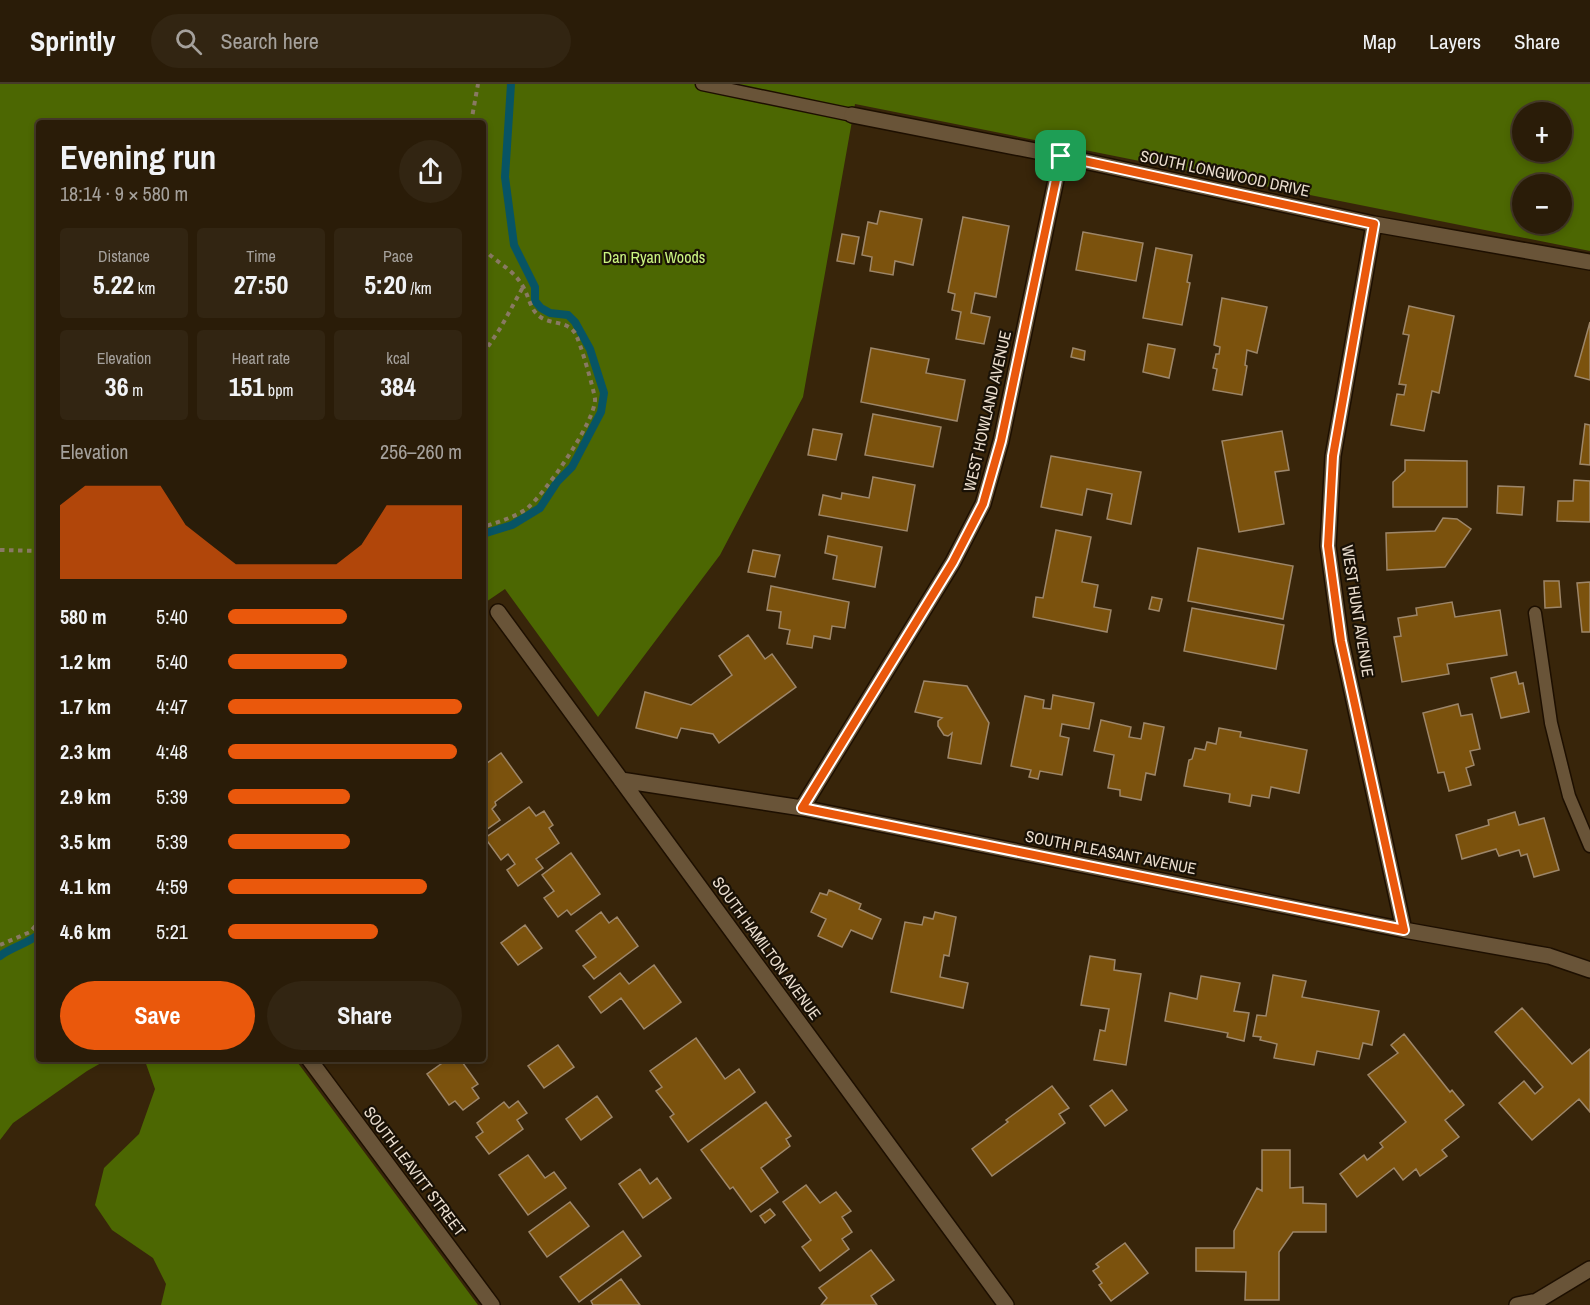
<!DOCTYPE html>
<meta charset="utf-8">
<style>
:root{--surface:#2a1c08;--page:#322512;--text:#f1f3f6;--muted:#a5a19c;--line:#463a29;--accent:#ea580c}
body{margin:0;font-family:"Archivo Narrow",sans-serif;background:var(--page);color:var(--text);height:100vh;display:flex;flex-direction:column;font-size:22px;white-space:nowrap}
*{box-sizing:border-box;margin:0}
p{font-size:20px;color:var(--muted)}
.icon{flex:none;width:33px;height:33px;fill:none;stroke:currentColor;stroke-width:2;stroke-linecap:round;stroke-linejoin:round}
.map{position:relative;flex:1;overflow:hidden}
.sheet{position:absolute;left:36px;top:36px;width:450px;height:942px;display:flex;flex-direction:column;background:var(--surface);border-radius:6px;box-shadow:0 3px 9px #0003,0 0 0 2px var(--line)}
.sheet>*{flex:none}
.tools{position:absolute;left:1512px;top:18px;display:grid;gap:12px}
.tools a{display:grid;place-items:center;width:60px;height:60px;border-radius:50%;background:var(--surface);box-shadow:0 3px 9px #0003,0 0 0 2px var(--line);font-size:30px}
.pin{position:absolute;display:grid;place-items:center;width:51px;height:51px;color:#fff;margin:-26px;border-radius:12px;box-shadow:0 3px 9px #0006}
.round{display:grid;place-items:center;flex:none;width:63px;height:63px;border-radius:32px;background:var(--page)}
.head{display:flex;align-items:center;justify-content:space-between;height:102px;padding:0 24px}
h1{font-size:33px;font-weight:700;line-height:45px}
.metrics{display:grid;grid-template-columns:repeat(3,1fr);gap:9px;height:102px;padding:6px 24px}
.metrics div{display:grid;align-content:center;border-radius:6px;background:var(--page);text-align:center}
.metrics b{font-size:26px;font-weight:700}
.metrics small{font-size:16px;font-weight:400}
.metrics p{font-size:16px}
.chart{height:168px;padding:12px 24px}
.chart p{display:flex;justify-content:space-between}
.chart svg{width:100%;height:108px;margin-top:6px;fill:var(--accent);opacity:.7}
.button{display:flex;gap:12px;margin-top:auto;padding:12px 24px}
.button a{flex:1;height:69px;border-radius:36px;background:var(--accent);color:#fff;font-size:24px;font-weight:700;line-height:69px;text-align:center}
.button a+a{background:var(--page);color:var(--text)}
ul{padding:0 24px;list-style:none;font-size:20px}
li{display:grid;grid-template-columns:96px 72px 1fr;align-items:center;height:45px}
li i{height:15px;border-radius:8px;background:var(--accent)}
header{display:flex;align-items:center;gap:36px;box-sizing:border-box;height:84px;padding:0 30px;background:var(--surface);border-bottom:2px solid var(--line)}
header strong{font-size:28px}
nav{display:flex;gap:33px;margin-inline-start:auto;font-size:21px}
.search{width:420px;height:54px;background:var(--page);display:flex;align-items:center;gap:15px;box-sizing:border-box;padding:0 21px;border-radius:33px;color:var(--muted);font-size:22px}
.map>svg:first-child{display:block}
</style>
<header>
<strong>Sprintly</strong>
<div class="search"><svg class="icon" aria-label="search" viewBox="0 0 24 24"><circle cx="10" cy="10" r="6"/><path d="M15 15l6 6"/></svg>Search here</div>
<nav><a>Map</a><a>Layers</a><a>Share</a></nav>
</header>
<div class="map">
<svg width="1590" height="1221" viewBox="0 0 1590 1221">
<rect width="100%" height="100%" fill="#38250a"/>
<path fill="#4c6702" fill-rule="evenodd" d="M0 0H1590V167L855 20 803 313 720 471 598 633 505 505 483 520V39H39V975H108L87 987 13 1039 0 1056ZM1522 28H1562V68H1522ZM1522 100H1562V140H1522Z
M141 975H295L478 1221H161L166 1200 153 1174 112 1146 95 1121 104 1084 139 1050 155 1005 145 977Z"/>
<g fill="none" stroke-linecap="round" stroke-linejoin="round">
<path stroke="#075464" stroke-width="8" d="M483 450 512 441 540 424 557 398 572 383 601 328 604 309 590 265 575 238 568 231 550 229 541 224 535 217V203L514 161 505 93 511 0
M0 872C12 863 27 860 39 850"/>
</g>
<path fill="#7b520d" stroke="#9d8669" stroke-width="1.5" d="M880 127 922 135 913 181 895 177 893 191 870 187 872 173 862 171 868 138 877 140Z
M963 133 1009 142 996 213 975 209 971 229 990 233 984 260 956 255 961 228 952 226 955 210 948 208Z
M1083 148 1143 159 1136 197 1076 186Z
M842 150 859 153 854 180 837 177Z
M1156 164 1192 171 1187 198 1190 199 1182 241 1143 234Z
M1222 214 1267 223 1257 269 1247 266 1245 281 1247 282 1242 311 1213 306 1217 285 1213 284 1216 270H1219L1220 263 1214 261Z
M1409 222 1454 232 1439 309 1432 307 1424 347 1391 341 1397 310 1404 311 1406 301 1399 300 1409 251 1403 250Z
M1590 238V296L1575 292Z
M1148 260 1175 265 1169 294 1143 288Z
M871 264 929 275 926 289 965 296 957 337 861 318Z
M1073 264 1085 267 1084 276 1071 273Z
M873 330 941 343 933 383 865 371Z
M1585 340 1590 341V381L1580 380Z
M813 345 842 350 836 376 808 371Z
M1282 347 1289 386 1275 388 1284 440 1239 448 1222 357Z
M1051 372 1141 388 1131 440 1107 435 1112 410 1087 405 1082 431 1041 423Z
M1405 376 1467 377V423H1393V398L1405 387Z
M873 393 915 401 907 447 819 431 823 411 841 415 842 409 869 414Z
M1574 396 1590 397V438L1557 437 1558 417H1573Z
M1498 402 1524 403 1522 431 1497 429Z
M1443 434 1457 435 1471 445 1445 483 1387 486 1386 449 1435 447Z
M1056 446 1091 453 1082 498 1098 501 1094 523 1111 526 1107 548 1033 533 1036 513 1043 514Z
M828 452 882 463 875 503 833 495 837 472 825 469Z
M1198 464 1293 482 1283 535 1188 517Z
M753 466 780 471 775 493 748 488Z
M1544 497H1559L1561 523 1545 524Z
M1590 498V548H1582L1577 499Z
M771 502 849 518 845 544 832 542 830 555 814 552 812 564 787 560 790 546 779 544 781 528 767 526Z
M1152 513 1162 515 1159 527 1149 525Z
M1452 518 1455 533 1500 526 1507 571 1447 580 1449 590 1402 598 1394 553 1401 552 1398 534 1417 531 1416 524Z
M1192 524 1284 541 1276 585 1184 567Z
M748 551 765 575 772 570 796 603 719 659 713 650 681 644 677 654 636 644 645 608 691 621 732 591 719 572Z
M1516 588 1519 600 1523 599 1529 628 1501 634 1491 594Z
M924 597 967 602 989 639 981 680 948 674 952 649 948 652 944 651 938 642V637L942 634 915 628Z
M1053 611 1094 619 1089 645 1062 640 1060 652 1069 654 1062 691 1040 687 1038 695 1029 693 1031 686 1011 682 1025 612 1044 616 1043 624 1051 625Z
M1458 620 1461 632 1472 630 1480 665 1470 667 1474 681 1466 684 1471 701 1449 707 1444 688 1438 689 1423 629Z
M1101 636 1131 643 1129 653 1141 655 1144 639 1164 643 1155 691 1146 689 1141 716 1120 712V706L1108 704 1114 671 1094 667Z
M1219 644 1241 648 1240 653 1307 666 1299 709 1271 703 1269 714 1252 711 1250 722 1229 718 1230 710 1184 702 1189 676 1192 675 1195 664 1205 666 1207 658 1216 660Z
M501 669 522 698 495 718 496 721 492 725 500 736 483 748V682Z
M529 723 536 732 544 727 553 741 549 744 559 759 536 775 543 784 518 802 507 786 515 780 508 770 501 776 485 754Z
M1515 728 1519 741 1544 734 1559 786 1534 793 1527 770 1521 772 1519 766 1499 772 1496 765 1462 775 1456 751 1489 741 1488 736Z
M571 769 600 810 571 831 567 826 558 833 544 814 554 807 542 791Z
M829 806 861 820 859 825 881 835 872 855 851 846 842 863 818 852 826 835 811 828 820 809 827 811Z
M601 828 609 839 617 833 638 862 594 895 583 882 596 873 576 847Z
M935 828 956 833 949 872 944 871 940 893 968 899 963 924 891 908 905 838 922 841 924 833 933 835Z
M525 841 542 864 518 881 501 859Z
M1090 872 1115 876 1114 886 1141 890 1126 981 1094 976 1100 946 1105 947 1109 925 1081 921Z
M654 881 681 918 644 945 621 914 601 929 589 913 620 889 629 900Z
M1273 891 1306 897 1302 913 1379 927 1372 961 1363 959 1359 975 1317 967 1314 981 1274 974 1277 960 1260 956 1261 953 1253 952 1257 931 1266 932Z
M1201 892 1240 899 1234 927 1249 929 1244 957 1227 953 1228 949 1165 937 1170 909 1197 915Z
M1522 924 1572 980 1590 965V1028L1579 1015 1532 1056 1499 1019 1524 997 1535 1010 1543 1003 1495 948Z
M1404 950 1450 1008 1452 1006 1464 1021 1445 1036 1459 1053 1442 1066 1447 1072 1420 1092 1416 1085 1403 1096 1394 1084 1357 1113 1340 1090 1364 1071 1367 1076 1383 1063 1380 1059 1406 1038 1368 991 1398 969 1391 961Z
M696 954 725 995 739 985 755 1008 688 1058 670 1033 674 1030 656 1007 662 1003 650 987Z
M558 961 574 983 544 1004 528 982Z
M448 975H460L478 1000 472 1004 479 1014 463 1026 455 1017 449 1021 427 990Z
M1052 1002 1069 1024 1059 1030 1065 1039 992 1092 972 1065 1008 1038 1006 1036Z
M1112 1006 1127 1026 1105 1042 1090 1022Z
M597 1012 612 1033 581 1056 566 1035Z
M518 1017 527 1029 517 1036 523 1045 489 1070 476 1053 483 1048 477 1039 504 1018 509 1024Z
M766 1018 791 1052 786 1055 790 1062 761 1084 778 1108 751 1128 733 1103 730 1105 701 1066Z
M1262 1066H1290V1104L1303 1103V1119L1326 1120V1148H1293L1279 1168V1216H1245L1246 1188 1196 1187V1164H1234V1147L1257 1104 1262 1107Z
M528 1071 545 1094 554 1088 566 1104 528 1131 499 1091Z
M640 1085 650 1100 657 1094 671 1114 643 1134 619 1100Z
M806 1101 820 1119 836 1108 851 1127 842 1133 852 1148 842 1155 849 1165 820 1187 802 1163 811 1156 783 1118Z
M570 1118 589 1142 547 1173 529 1148Z
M770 1125 775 1131 765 1139 760 1132Z
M623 1147 641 1172 579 1218 560 1193Z
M1125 1159 1148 1189 1111 1217 1099 1201 1102 1199 1093 1187 1099 1183 1096 1180Z
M871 1166 894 1196 871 1212 877 1221H821L827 1214 819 1204Z
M621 1195 640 1221H593L591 1217Z"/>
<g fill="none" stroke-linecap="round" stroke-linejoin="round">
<defs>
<path id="service" d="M702 0 852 31
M1535 529 1551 639 1569 712 1590 762"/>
<path id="minor" d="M852 31 1061 72 1374 140 1590 178
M1374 140 1333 372 1328 462 1341 557 1404 846
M498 528 1006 1221
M621 696 802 724 1404 846 1549 872 1590 886
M802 724 953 478 983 420 1001 357 1061 72
M309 975 492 1221
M1517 1221 1537 1217 1590 1185"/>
</defs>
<use href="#service" stroke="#1d0f00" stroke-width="15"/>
<use href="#minor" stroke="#1d0f00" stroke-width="18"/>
<path stroke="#897963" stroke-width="4" stroke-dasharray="4.5 4.5" stroke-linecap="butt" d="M471 39 478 0
M483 164C495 178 512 184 522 201 529 211 529 224 539 232 550 241 566 236 575 249 580 257 594 306 595 315 596 337 543 413 525 426 512 434 498 438 483 443
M483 270 501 243 523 203
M0 466 39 467
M0 861 30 848 39 838"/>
<use href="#service" stroke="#695438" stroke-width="12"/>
<use href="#minor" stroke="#695438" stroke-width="15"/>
</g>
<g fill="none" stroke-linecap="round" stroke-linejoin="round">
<defs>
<path id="route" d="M1061 72 1374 140 1333 372 1328 462 1341 557 1404 846 802 724 953 478 983 420 1001 357Z"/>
</defs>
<use href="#route" stroke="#fff" stroke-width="12"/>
<use href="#route" stroke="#ea580c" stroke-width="8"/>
</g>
<g text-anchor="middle" stroke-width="4.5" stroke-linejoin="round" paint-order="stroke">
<g font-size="16" fill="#ebdecf" stroke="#191106">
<text transform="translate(1225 89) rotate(12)" y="6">SOUTH LONGWOOD DRIVE</text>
<text transform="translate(987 327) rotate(-77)" y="6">WEST HOWLAND AVENUE</text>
<text transform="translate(1358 527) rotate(81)" y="6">WEST HUNT AVENUE</text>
<text transform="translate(1111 768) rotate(11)" y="6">SOUTH PLEASANT AVENUE</text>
<text transform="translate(767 864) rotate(54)" y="6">SOUTH HAMILTON AVENUE</text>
<text transform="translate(415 1087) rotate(53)" y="6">SOUTH LEAVITT STREET</text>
</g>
<g font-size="16" fill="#ccf582" stroke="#191106">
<text x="654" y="179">Dan Ryan Woods</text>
</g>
</g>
</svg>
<div class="tools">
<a>+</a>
<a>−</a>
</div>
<div class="pin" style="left:1061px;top:72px;background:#1e9e55"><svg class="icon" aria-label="arrive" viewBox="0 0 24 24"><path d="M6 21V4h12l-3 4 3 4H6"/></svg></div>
<section class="sheet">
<div class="head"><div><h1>Evening run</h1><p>18:14 · 9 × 580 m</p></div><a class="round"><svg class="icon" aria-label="share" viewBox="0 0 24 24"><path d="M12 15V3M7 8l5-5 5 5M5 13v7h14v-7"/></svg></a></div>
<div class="metrics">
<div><p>Distance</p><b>5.22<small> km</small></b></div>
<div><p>Time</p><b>27:50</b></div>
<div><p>Pace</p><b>5:20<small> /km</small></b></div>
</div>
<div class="metrics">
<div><p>Elevation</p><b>36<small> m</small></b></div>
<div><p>Heart rate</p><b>151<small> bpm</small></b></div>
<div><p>kcal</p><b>384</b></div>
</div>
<div class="chart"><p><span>Elevation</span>256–260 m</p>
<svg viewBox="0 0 160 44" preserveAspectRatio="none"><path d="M0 44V14L10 6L20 6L30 6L40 6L50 22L60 30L70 38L80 38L90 38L100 38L110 38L120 30L130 14L140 14L150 14L160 14V44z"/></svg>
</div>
<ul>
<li><b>580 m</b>5:40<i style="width:51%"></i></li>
<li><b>1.2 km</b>5:40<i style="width:51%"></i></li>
<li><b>1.7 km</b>4:47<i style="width:100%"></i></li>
<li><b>2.3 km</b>4:48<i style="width:98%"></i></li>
<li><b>2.9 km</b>5:39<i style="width:52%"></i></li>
<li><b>3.5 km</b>5:39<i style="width:52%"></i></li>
<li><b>4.1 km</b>4:59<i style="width:85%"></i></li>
<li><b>4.6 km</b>5:21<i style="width:64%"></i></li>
</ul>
<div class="button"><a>Save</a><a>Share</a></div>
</section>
</div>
